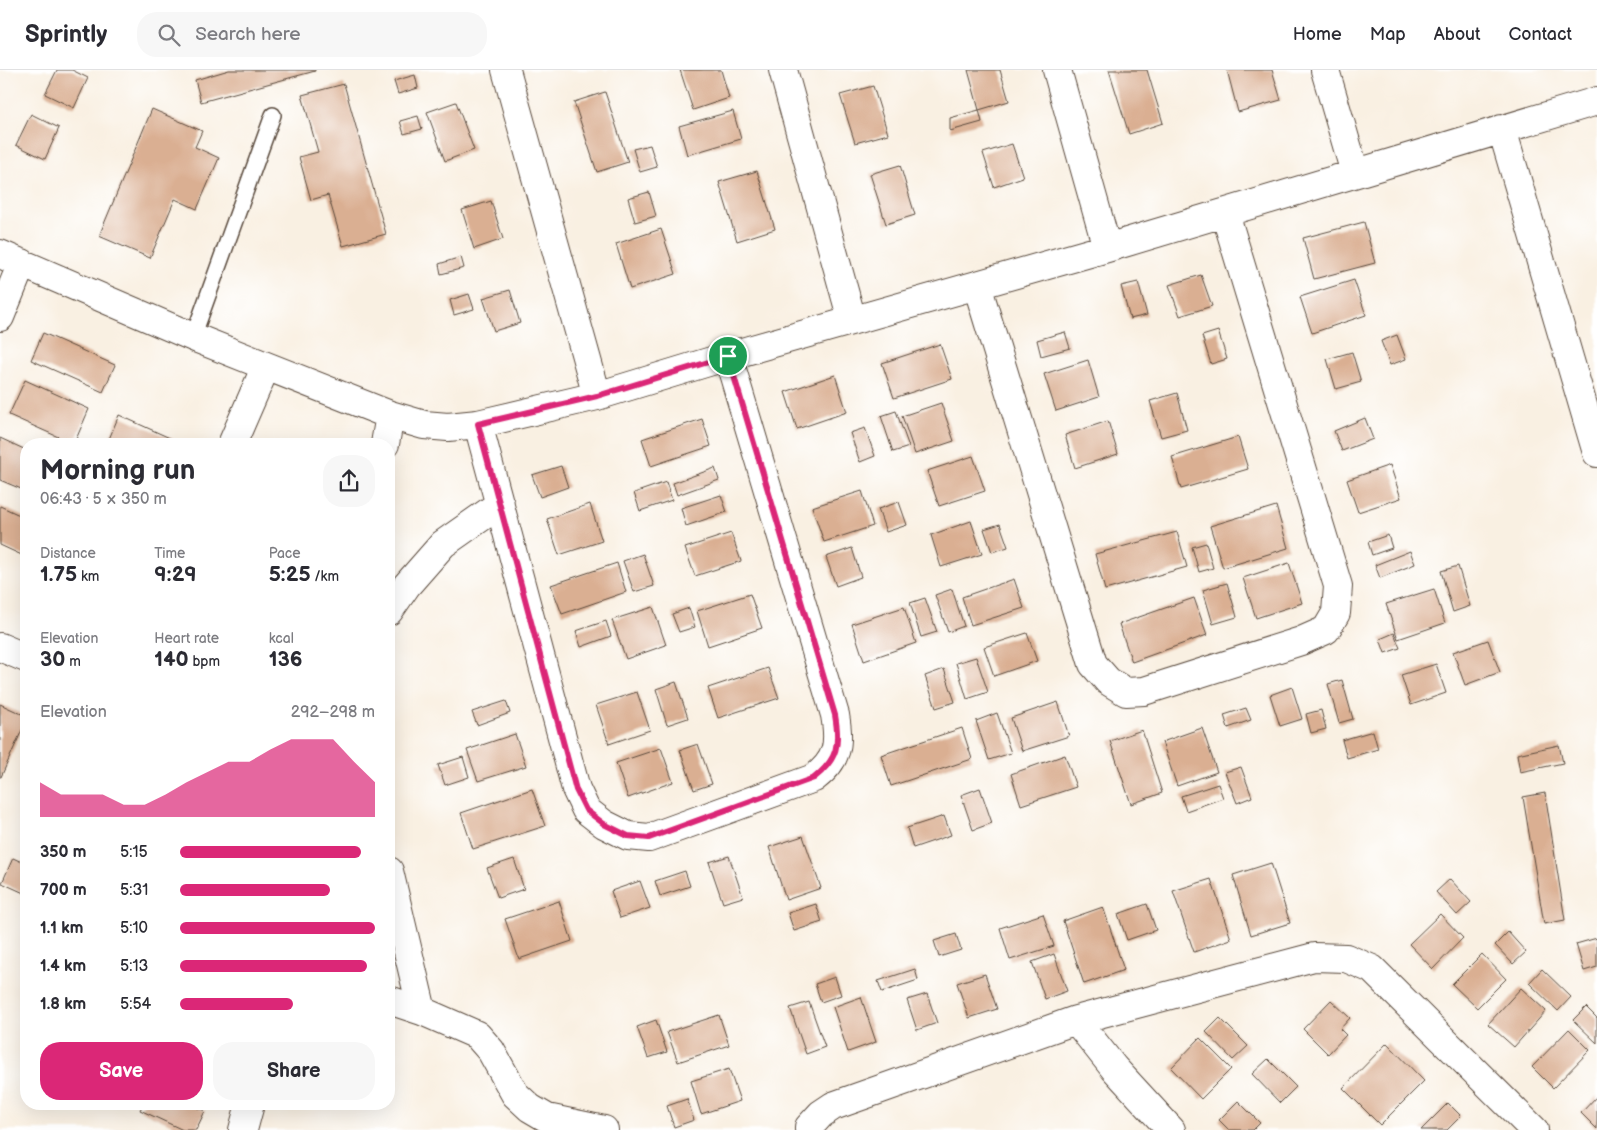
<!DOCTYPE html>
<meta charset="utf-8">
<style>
:root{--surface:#fff;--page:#f7f7f7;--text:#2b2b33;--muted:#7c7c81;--line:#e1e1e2;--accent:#db2777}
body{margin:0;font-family:"Balsamiq Sans",sans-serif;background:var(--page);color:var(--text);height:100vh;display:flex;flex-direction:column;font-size:19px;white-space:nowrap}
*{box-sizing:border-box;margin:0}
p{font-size:16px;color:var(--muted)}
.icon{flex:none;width:28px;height:28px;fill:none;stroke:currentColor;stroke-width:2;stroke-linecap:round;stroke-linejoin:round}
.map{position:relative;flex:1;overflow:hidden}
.side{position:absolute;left:20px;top:368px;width:375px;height:672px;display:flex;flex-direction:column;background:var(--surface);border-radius:20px;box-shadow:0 5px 20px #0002}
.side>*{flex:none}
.pin{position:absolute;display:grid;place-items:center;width:42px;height:42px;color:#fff;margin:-21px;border:2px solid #fff;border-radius:50%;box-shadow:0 1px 5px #0007}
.round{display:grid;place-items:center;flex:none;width:52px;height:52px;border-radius:20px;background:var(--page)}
.headline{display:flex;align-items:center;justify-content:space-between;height:85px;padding:0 20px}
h1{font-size:28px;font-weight:700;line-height:38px}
.stats{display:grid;grid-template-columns:repeat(3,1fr);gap:8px;height:85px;padding:5px 20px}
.stats div{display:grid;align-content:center}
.stats b{font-size:21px;font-weight:700}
.stats small{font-size:14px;font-weight:400}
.stats p{font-size:14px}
.chart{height:140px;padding:10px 20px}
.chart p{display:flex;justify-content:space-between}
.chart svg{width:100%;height:90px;margin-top:5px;fill:var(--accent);opacity:.7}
.cta{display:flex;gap:10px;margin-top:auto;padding:10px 20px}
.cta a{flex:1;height:58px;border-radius:20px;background:var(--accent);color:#fff;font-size:20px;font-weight:700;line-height:58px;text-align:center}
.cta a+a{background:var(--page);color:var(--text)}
ul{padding:0 20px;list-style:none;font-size:16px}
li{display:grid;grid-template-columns:80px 60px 1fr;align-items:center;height:38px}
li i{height:12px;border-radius:6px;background:var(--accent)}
header{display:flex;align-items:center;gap:30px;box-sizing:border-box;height:70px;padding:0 25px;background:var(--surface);border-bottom:1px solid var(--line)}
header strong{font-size:24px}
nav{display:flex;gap:28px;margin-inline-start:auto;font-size:18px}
.search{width:350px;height:45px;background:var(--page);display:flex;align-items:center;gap:12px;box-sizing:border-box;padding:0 18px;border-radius:20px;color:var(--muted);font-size:19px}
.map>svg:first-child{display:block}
</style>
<header>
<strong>Sprintly</strong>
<div class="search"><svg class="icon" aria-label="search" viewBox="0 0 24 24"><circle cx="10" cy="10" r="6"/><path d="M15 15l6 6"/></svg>Search here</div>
<nav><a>Home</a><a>Map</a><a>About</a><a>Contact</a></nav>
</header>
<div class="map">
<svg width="1597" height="1060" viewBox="0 0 1597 1060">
<rect width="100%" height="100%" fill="#fff"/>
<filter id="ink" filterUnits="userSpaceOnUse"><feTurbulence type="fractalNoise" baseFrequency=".02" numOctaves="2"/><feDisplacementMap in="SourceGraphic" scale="10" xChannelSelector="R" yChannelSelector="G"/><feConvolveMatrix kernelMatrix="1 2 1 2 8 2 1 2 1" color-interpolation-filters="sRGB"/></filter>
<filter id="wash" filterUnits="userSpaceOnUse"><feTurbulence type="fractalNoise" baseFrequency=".0096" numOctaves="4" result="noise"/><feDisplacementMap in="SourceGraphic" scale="20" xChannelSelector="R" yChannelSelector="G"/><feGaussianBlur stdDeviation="1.12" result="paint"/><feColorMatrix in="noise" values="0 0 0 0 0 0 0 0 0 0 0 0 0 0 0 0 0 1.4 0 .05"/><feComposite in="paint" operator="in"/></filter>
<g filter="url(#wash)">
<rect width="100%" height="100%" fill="#f9f0e2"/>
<g id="blocks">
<path fill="#daaf92" d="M57 0H72L88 8 74 38 45 24Z
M229 0H315V1L201 32 195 10Z
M680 0H721L729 28 693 40Z
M968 0H1000L1009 31 979 40Z
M1109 0H1147L1163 53 1129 64Z
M1227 0H1272L1281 30 1238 42Z
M415 5 418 18 398 24 394 11Z
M344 14 386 164 343 176 328 125 311 130 299 87 318 82 302 25Z
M873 16 888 64 855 73 840 25Z
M605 22 628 92 597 102 574 32Z
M456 32 474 80 445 91 427 42Z
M152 39 202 61 195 77 219 88 197 139 175 129 150 188 99 166Z
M979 40 982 52 950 61V48Z
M733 41 741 69 687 85 679 56Z
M31 44 59 58 45 89 16 75Z
M418 46 422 59 404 64 400 51Z
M1012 74 1023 107 994 117 983 83Z
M650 75 657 97 640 102 633 79Z
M900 95 915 145 886 154 870 104Z
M757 101 775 159 737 171 719 112Z
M649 122 656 146 635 152 628 128Z
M491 131 503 169 474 179 462 140Z
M1364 152 1375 193 1314 209 1303 168Z
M661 159 676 204 630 219 616 174Z
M461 187 464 198 441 204 439 194Z
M1201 205 1212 236 1180 246 1169 215Z
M1354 210 1366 245 1312 263 1300 227Z
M1138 212 1147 245 1130 249 1121 216Z
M510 220 520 253 494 261 483 228Z
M469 224 474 239 454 245 450 230Z
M1218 261 1227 289 1211 294 1202 266Z
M1065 262 1070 278 1041 286 1037 270Z
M43 263 115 295 103 322 31 290Z
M1397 265 1406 289 1390 295 1381 271Z
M940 274 952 309 894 328 882 293Z
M1352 282 1361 312 1336 319 1327 289Z
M1088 290 1099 327 1056 341 1044 304Z
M835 305 847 342 797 359 785 322Z
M25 310 89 339 74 374 9 345Z
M1177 323 1187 360 1161 367 1150 331Z
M941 333 954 371 915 384 902 346Z
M896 341 909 377 893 382 881 346Z
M119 345 183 374H107Z
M1365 348 1373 369 1342 381 1334 361Z
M702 349 711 376 651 396 642 369Z
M1108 351 1118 384 1075 398 1065 365Z
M865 358 875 386 860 392 850 363Z
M1238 367 1248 399 1181 419 1172 387Z
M0 368 26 380V421L0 410Z
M973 386 985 421 939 436 927 401Z
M1390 395 1401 428 1358 442 1347 410Z
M561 396 568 417 540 427 532 405Z
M715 398 719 410 677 425 673 413Z
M666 412 672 430 640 441 634 423Z
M862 421 873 456 824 472 812 437Z
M721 425 727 442 686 456 681 438Z
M899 432 907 455 886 462 878 439Z
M590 434 602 471 559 485 547 449Z
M0 436 26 448V487L0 475Z
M1276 436 1288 478 1223 498 1210 456Z
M971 451 982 484 941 497 931 465Z
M1000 454 1008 477 992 482 984 459Z
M1177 462 1187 497 1105 520 1095 484Z
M731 463 741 491 695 506 685 478Z
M1388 465 1392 478 1372 485 1368 472Z
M1206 473 1213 498 1199 502 1192 477Z
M852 478 861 507 836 516 826 487Z
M1410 481 1415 494 1380 508 1375 495Z
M643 484 654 516 634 522 623 491Z
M617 493 626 522 562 544 551 515Z
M1289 493 1302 533 1256 548 1243 508Z
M1458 496 1470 536 1453 542 1441 501Z
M1014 509 1024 538 971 555 962 527Z
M1227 513 1237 547 1213 554 1203 520Z
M952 519 964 556 948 562 935 525Z
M1434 519 1445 553 1398 569 1386 534Z
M750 524 762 558 708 576 697 541Z
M925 528 937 562 921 567 910 533Z
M1194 528 1207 565 1132 592 1119 554Z
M653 537 666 575 626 589 612 550Z
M904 537 916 573 864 591 852 554Z
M689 538 695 557 679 562 672 544Z
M606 551 611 566 581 577 576 561Z
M1027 563 1037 591 994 606 984 577Z
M1394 563 1400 578 1385 583 1380 569Z
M1488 570 1500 602 1465 615 1453 582Z
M976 587 988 622 967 629 956 593Z
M1436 594 1446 623 1411 635 1401 605Z
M768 598 779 628 718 648 708 618Z
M944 599 955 632 936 638 925 606Z
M1342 610 1353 649 1339 653 1328 614Z
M676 612 688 648 667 655 656 619Z
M1292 617 1302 649 1280 656 1270 625Z
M637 622 650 660 609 674 596 635Z
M506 631 510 643 477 655 472 642Z
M1058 632 1069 666 1022 681 1011 648Z
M0 634 26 646V651L1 707H0Z
M1246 638 1251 650 1228 658 1224 645Z
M1321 640 1326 659 1311 663 1306 644Z
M997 643 1011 683 989 690 976 651Z
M962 658 972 689 891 716 881 685Z
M1202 658 1217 702 1177 716 1162 672Z
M1142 660 1162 723 1131 734 1110 671Z
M1373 661 1378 679 1347 688 1342 670Z
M515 664 526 696 478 711 467 680Z
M698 674 712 714 694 720 680 680Z
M1559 675 1563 693 1520 702 1517 684Z
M661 678 673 712 628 728 616 693Z
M1065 685 1076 717 1021 735 1011 704Z
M463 687 469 707 445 715 438 695Z
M1241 697 1252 727 1237 733 1225 702Z
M1218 714 1223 728 1186 741 1181 726Z
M980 718 992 753 973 760 961 725Z
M532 719 545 756 473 779 461 743Z
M1545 723 1565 850 1544 854 1523 727Z
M944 746 951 765 913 778 907 758Z
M803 766 821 818 786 830 769 777Z
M729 786 743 827 723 833 709 792Z
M13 788 26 794V824L2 813Z
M514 789 524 819 498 828 487 798Z
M1271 793 1290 853 1251 865 1233 805Z
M685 801 690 816 660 826 655 811Z
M1211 809 1231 869 1194 882 1173 821Z
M1450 809 1471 832 1457 845 1436 822Z
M640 811 650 838 620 848 611 821Z
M559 831 572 871 519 889 505 849Z
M816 834 822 852 794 861 788 843Z
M1147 834 1156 860 1127 870 1118 844Z
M1103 837 1124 900 1084 914 1063 851Z
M1043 844 1054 876 1010 890 1000 858Z
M1440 844 1463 868 1433 899 1409 874Z
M1508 862 1526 882 1513 894 1495 875Z
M956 864 961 880 939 887 934 871Z
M1597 868V897L1584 901 1576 874Z
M1054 884 1067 921 1045 929 1032 892Z
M1482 884 1506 909 1477 938 1452 914Z
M915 899 918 910 882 922 878 911Z
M1542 899 1571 927 1558 941 1529 913Z
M985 904 997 939 969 948 957 913Z
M835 907 841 925 821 932 815 914Z
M1521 918 1546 941 1514 977 1488 954Z
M927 924 937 953 917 960 907 930Z
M861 927 876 972 848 982 833 937Z
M1331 930 1350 948 1340 959 1346 965 1328 984 1303 959Z
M809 932 825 977 806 984 790 938Z
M1586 937 1597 948V973L1573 950Z
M719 945 729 975 678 992 667 962Z
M1220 948 1248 976 1233 990 1206 962Z
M656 950 667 982 648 988 637 957Z
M1569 959 1590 980 1553 1018 1532 997Z
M1200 968 1231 999 1201 1029 1171 998Z
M1387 973 1424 1011 1380 1055 1343 1018Z
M1268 989 1296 1017 1280 1033 1252 1004Z
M729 999 740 1031 701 1044 691 1011Z
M1597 1026V1059L1581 1043Z
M687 1029 694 1050 674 1057 667 1036Z
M1238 1031 1260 1053 1253 1060H1229L1219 1050Z
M1448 1033 1461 1046 1447 1060H1421Z
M143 1034H188L205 1041 196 1060H183L140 1040Z"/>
</g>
</g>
<g filter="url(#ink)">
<use href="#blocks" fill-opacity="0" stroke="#58483b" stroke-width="1"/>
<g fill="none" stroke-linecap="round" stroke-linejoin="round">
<defs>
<path id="lane" d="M193 267 273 45"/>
<path id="street" d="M506 0 597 326
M783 0 852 250
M1057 0 1107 178
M1325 0 1355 103
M1502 59 1597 383
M0 184 193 267 390 345 424 355 448 357 478 354 597 326 728 286 1107 178 1597 31
M977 215 1093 594 1108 611 1126 622 1144 621 1301 571 1326 560 1336 543 1338 516 1225 143
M0 247 22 193
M478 354 576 719 586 740 604 754 628 766 649 768 814 708C838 690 840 674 835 645L728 286
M232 374 266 296
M385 374 390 345
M389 541 407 515 443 474 500 434
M0 577 26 588
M389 801 422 941 477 965 491 981 515 1024 530 1038 547 1048 604 1060
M389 930 422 941
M1076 950 1114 998 1171 1060
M243 1060 250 1034
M809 1060V1057L821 1044 833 1036 1076 950 1314 887 1346 888 1372 899 1534 1060"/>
</defs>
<use href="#lane" stroke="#58483b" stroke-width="18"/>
<use href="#street" stroke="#58483b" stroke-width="30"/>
<use href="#lane" stroke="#fff" stroke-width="15"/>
<use href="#street" stroke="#fff" stroke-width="28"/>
</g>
</g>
<g fill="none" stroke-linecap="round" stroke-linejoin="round" filter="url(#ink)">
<defs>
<path id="route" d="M728 286 835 645C840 674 838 689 814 708L649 768 628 766 604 754 586 740 576 720 478 354 597 326Z"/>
</defs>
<use href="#route" stroke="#fff" stroke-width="10"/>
<use href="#route" stroke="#db2777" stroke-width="6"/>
</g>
</svg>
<div class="pin" style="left:728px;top:286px;background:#1e9e55"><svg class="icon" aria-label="arrive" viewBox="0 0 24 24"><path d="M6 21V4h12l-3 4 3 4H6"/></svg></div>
<section class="side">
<div class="headline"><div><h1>Morning run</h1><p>06:43 · 5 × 350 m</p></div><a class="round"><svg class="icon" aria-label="share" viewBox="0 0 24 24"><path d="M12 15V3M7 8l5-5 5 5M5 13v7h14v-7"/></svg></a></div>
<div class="stats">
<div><p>Distance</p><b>1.75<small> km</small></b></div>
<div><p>Time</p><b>9:29</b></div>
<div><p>Pace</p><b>5:25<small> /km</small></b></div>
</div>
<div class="stats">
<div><p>Elevation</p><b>30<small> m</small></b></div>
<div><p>Heart rate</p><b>140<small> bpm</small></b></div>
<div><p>kcal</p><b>136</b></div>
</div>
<div class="chart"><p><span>Elevation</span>292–298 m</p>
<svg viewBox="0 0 160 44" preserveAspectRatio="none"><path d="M0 44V27L10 33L20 33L30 33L40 38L50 38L60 33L70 27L80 22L90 17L100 17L110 11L120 6L130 6L140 6L150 17L160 27V44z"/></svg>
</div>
<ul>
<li><b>350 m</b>5:15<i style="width:93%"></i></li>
<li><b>700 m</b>5:31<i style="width:77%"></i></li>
<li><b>1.1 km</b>5:10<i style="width:100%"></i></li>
<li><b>1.4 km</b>5:13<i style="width:96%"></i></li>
<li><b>1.8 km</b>5:54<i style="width:58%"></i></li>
</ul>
<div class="cta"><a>Save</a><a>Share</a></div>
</section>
</div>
